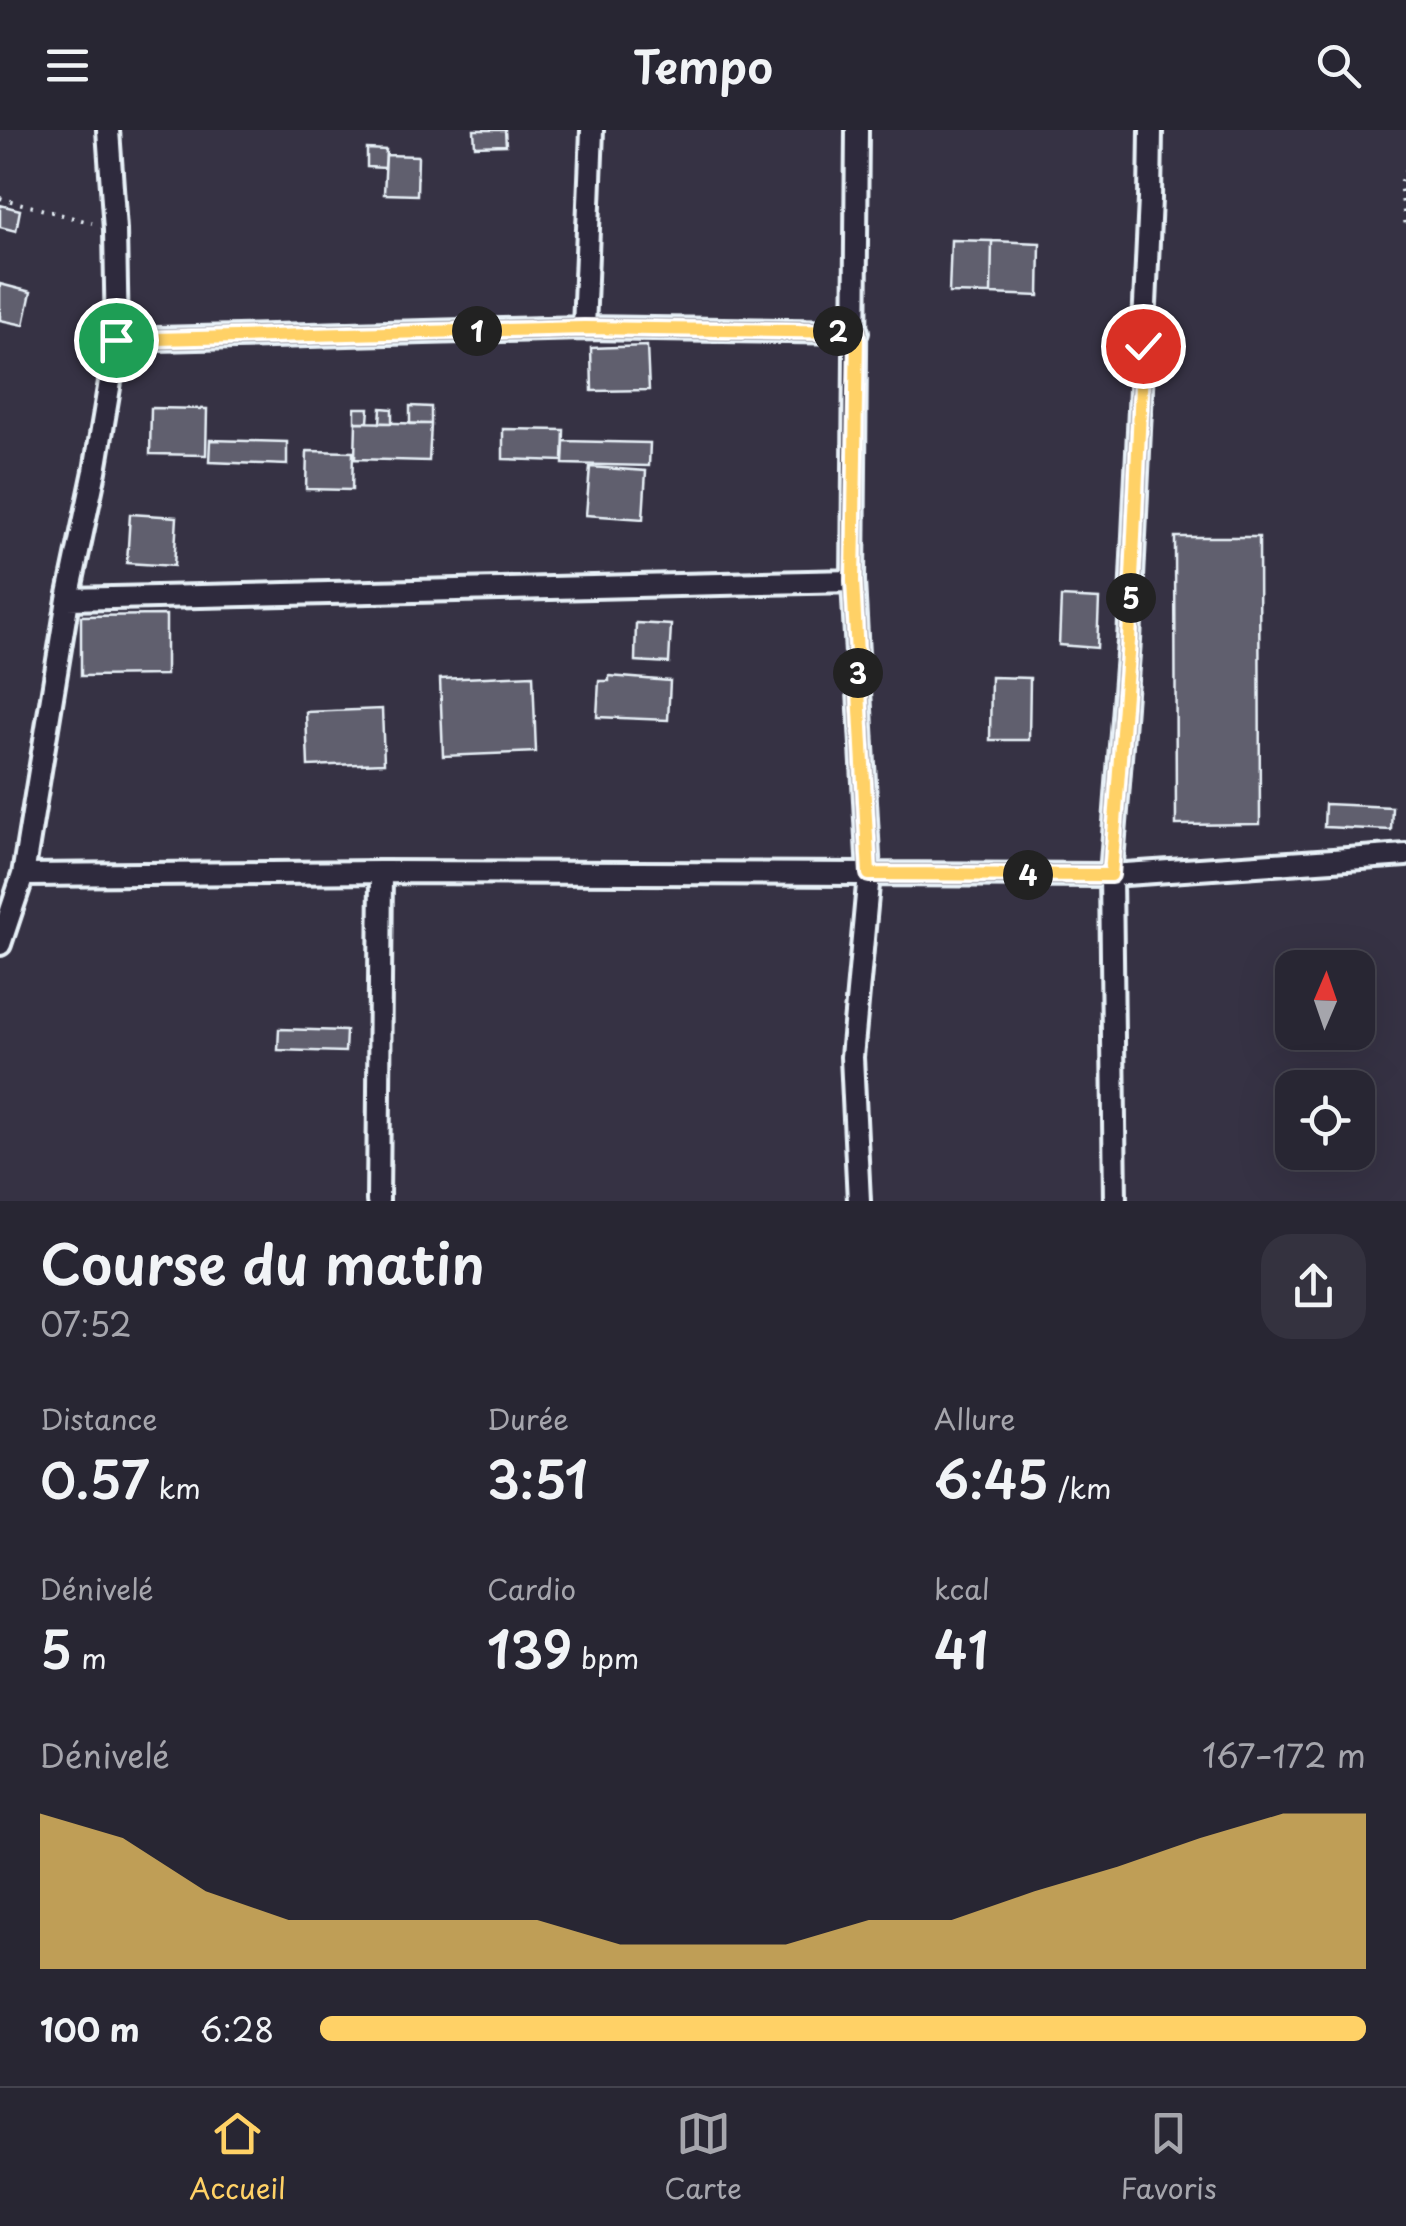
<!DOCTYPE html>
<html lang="fr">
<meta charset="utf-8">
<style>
:root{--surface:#282633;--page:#34323f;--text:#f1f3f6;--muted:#a5a5ac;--line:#44434e;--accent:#ffd166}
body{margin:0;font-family:"Playpen Sans",sans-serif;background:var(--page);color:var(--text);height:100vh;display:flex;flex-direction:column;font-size:38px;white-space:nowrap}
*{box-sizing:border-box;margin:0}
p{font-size:32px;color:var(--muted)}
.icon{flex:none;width:55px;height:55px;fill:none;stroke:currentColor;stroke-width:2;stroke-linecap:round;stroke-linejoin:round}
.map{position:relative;height:1071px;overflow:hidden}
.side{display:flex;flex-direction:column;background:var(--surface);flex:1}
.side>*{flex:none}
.needle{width:65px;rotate:2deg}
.tools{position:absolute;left:1275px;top:820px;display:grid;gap:20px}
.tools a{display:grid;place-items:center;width:100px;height:100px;border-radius:20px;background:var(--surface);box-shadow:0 10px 40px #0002,0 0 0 2px var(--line);font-size:50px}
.pin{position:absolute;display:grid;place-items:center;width:85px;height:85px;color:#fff;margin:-42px;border:5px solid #fff;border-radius:50%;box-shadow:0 2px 10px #0007}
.km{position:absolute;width:50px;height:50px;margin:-25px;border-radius:50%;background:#222;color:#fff;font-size:28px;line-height:50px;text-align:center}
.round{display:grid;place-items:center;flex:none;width:105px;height:105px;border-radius:30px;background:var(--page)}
.overview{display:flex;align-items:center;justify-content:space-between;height:170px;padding:0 40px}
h1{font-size:55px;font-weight:600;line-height:75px}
.figures{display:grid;grid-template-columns:repeat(3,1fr);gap:15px;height:170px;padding:10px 40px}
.figures div{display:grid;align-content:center}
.figures b{font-size:50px;font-weight:600}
.figures small{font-size:28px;font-weight:400}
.figures p{font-size:28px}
.chart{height:280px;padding:20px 40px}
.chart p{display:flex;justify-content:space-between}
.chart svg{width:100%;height:180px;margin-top:10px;fill:var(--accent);opacity:.7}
ul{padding:0 40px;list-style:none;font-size:32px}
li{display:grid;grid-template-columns:160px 120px 1fr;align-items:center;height:75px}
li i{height:25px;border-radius:12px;background:var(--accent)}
header{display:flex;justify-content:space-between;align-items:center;height:130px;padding:0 40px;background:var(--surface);font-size:45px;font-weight:600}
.menu{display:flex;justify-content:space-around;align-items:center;height:140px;border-top:2px solid var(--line);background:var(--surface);font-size:28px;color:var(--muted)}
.menu a{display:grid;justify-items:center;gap:5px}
.menu .on{color:var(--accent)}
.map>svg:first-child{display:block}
</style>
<header><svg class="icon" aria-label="menu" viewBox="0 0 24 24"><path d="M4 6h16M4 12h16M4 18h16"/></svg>Tempo<svg class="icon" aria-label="search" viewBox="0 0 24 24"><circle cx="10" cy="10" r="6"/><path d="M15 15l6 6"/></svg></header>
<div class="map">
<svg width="1406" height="1071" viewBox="0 0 1406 1071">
<rect width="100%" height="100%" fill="#363244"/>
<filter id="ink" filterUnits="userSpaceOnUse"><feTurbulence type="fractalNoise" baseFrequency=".01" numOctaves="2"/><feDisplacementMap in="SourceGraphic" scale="20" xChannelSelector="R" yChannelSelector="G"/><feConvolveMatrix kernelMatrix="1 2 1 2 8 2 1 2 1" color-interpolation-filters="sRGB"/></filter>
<g filter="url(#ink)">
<path fill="#605e6e" stroke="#e8f1f8" stroke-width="2.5" d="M474 0H505L506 15 475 16Z
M367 19 386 20 385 38 367 37Z
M386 25 418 26 417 65 384 64Z
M0 75 20 80 16 101 0 97Z
M951 110 992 111 991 164 949 163Z
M992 111 1040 113 1039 166 991 164Z
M0 154 31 162 24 195 0 190Z
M647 216 649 260 592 261 591 218Z
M410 276 431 277V294H410Z
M151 278 207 279 206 325 150 324Z
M355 278H369L368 292H355Z
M381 278 392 279V293H380Z
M356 292 431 294 429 331 355 329Z
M503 299 564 300 563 331 503 329Z
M210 310 287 312V335L209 332Z
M564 311 650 313 649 336 563 334Z
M307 321 353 322 352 360 306 359Z
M590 337 646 341 643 389 586 385Z
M130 384 177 387 174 436 127 433Z
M1175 407H1259L1260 694 1176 695Z
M1061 467 1099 469 1097 518 1059 515Z
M166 485V545L81 546V486Z
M636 493 671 495 669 533 635 531Z
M533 545 536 622 443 626 440 549Z
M609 546 670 551 668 590 597 587 599 551H609Z
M991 547 1030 548 1029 610H990Z
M382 579 384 633 308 636 306 582Z
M1325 674 1392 677 1391 700 1324 697Z
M279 899 346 901 345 922 278 920Z"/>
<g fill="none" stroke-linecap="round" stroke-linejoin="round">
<defs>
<path id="minor" d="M857 0 853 451 869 744 852 927 859 1071
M584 198 592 0
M117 210 584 198 857 202
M68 469 853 451
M23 745 381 742 1111 745 1406 725
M0 814 23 745 68 469 95 341 117 210 115 100 108 0
M378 1071 381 742
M1115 1071 1111 745 1129 511 1150 69 1151 0"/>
</defs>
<use href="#minor" stroke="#e8f1f8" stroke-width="28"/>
<path stroke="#e8f1f8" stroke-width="4" stroke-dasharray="2.5 8" stroke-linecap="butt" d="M1406 40 1400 53 1406 97
M0 68 92 93"/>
<use href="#minor" stroke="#2f2a3d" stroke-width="20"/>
</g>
</g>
<g fill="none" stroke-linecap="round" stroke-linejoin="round" filter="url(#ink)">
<defs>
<path id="route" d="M116 210 584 198 857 202 853 451 869 744 1111 745 1129 511 1143 216"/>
</defs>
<use href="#route" stroke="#fff" stroke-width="20"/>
<use href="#route" stroke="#ffd166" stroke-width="12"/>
</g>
</svg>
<div class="tools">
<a><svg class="needle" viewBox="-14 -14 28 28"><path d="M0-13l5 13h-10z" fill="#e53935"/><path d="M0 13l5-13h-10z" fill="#a5a5ac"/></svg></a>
<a><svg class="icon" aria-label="locate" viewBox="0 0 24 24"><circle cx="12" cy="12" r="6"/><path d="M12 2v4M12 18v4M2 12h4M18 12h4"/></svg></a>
</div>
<div class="pin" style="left:116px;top:210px;background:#1e9e55"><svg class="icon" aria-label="arrive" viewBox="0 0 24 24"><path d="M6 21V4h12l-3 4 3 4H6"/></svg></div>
<div class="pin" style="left:1143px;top:216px;background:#d93025"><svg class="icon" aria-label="check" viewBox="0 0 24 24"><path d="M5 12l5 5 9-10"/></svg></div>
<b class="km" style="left:477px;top:201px">1</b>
<b class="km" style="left:838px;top:201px">2</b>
<b class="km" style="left:858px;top:543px">3</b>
<b class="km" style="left:1028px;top:745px">4</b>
<b class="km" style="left:1131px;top:468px">5</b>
</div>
<section class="side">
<div class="overview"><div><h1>Course du matin</h1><p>07:52</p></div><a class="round"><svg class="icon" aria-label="share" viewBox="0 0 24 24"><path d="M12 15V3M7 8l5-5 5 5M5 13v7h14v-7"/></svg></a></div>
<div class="figures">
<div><p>Distance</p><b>0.57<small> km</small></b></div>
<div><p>Durée</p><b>3:51</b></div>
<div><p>Allure</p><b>6:45<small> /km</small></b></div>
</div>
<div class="figures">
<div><p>Dénivelé</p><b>5<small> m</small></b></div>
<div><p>Cardio</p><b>139<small> bpm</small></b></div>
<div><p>kcal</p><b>41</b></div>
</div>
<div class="chart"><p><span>Dénivelé</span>167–172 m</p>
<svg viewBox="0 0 160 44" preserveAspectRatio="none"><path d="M0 44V6L10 12L20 25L30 32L40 32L50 32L60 32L70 38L80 38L90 38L100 32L110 32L120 25L130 19L140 12L150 6L160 6V44z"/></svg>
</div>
<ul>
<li><b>100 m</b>6:28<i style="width:100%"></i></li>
</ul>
</section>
<nav class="menu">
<a class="on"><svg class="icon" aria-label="home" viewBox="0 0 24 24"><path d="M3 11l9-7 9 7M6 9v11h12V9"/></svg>Accueil</a>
<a><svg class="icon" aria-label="map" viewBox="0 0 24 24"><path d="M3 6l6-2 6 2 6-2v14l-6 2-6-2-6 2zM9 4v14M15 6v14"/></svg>Carte</a>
<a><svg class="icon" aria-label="saved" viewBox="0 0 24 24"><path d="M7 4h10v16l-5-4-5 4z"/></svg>Favoris</a>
</nav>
